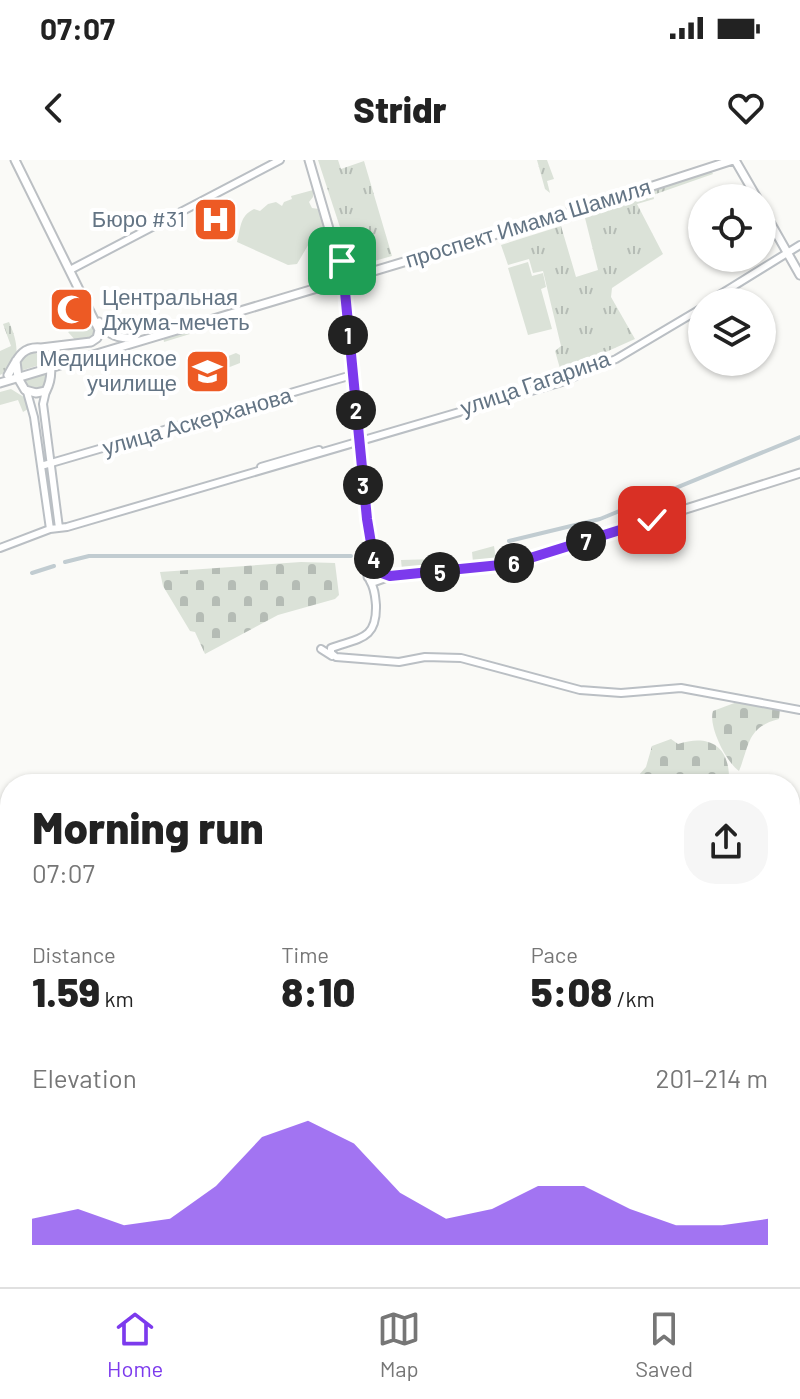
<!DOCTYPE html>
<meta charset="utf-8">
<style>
:root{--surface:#fff;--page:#f6f6f6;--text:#222;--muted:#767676;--line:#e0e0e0;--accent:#7c3aed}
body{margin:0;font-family:Barlow,sans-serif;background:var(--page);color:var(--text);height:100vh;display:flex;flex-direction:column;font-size:30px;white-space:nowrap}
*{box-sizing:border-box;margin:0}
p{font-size:26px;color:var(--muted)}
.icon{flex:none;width:44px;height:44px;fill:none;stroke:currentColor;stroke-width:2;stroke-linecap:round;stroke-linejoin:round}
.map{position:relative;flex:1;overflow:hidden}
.sheet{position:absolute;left:0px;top:614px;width:800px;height:514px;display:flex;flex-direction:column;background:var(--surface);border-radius:32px 32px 0 0;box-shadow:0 2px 6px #0004}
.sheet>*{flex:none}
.buttons{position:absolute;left:688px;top:24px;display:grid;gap:16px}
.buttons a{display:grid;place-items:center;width:88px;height:88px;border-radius:50%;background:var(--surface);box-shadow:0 2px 6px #0004;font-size:40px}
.pin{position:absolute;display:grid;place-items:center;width:68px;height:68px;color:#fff;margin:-34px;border-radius:16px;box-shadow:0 4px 12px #0006}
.km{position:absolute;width:40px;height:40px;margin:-20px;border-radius:50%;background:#222;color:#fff;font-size:22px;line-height:40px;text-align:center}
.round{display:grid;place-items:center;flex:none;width:84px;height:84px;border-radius:32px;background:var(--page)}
.headline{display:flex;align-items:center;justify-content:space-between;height:136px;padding:0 32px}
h1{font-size:44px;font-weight:800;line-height:60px}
.stats{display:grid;grid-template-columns:repeat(3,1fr);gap:12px;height:136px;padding:8px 32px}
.stats div{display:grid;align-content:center}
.stats b{font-size:40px;font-weight:800}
.stats small{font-size:22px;font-weight:400}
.stats p{font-size:22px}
.chart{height:224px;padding:16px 32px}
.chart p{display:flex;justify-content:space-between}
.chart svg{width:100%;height:144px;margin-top:8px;fill:var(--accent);opacity:.7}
.status{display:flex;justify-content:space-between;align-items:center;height:56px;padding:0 40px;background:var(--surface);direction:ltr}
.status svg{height:22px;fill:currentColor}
header{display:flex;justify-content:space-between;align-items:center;height:104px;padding:0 32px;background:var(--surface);font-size:36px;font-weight:800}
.tabs{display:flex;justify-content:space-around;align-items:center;height:112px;border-top:2px solid var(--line);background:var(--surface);font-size:22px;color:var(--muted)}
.tabs a{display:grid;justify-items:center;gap:4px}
.tabs .active{color:var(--accent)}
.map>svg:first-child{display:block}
</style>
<div class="status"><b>07:07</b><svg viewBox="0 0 49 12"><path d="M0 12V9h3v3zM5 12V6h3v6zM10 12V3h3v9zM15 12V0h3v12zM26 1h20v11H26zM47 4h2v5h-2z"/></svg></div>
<header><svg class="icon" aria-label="back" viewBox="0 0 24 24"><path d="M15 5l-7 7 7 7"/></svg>Stridr<svg class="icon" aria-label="heart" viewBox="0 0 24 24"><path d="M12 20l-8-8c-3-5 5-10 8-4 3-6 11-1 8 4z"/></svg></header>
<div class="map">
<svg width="800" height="1127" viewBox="0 0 800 1127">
<defs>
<pattern id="forest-firs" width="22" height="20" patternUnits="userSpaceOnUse" patternTransform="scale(2)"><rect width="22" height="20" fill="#dbe2d8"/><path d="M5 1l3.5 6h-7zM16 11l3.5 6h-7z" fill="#b5bcb5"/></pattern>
<pattern id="cemetery-stones" width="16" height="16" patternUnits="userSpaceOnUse" patternTransform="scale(2)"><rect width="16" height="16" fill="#dbe2d8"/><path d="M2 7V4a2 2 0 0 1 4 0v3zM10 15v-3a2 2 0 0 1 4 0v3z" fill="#b5bcb5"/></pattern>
<pattern id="park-tufts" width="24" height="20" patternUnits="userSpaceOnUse" patternTransform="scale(2)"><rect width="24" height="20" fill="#dbe2d8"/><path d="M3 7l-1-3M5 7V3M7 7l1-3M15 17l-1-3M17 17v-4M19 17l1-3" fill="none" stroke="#b5bcb5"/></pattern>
</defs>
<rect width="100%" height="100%" fill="#fafaf7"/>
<path fill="#dbe2d8" d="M313 30V37L309 42 312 48 319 49 326 77 310 82 297 104 288 105 237 82C241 69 239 56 254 49L260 51 268 44 276 42 282 46 284 42 292 39 291 36Z
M528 102 532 116 543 113 546 127 541 129 552 169 528 175 508 108Z
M33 192 44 197 46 203 20 211 22 197Z
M236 193 240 195V203L217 212 212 210 213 202Z
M48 211 47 224C36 232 28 229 21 219Z
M11 229 27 239 28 249 23 252 18 240 0 245V232Z
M439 399V407L402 410 401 400Z"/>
<path fill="url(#forest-firs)" d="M240 152 242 158 164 182 163 176Z
M10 730V797L0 808V734Z
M0 896 10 923V1118H489L495 1127H0Z
M800 981V1127H592V1118H633L644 1124 657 1118H790V985Z"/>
<path fill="url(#cemetery-stones)" d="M301 402 335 403 339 435 335 439 278 455 205 494 195 472 190 471 163 426 160 412Z
M737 542 780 549 779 559C747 567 750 584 739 611 726 602 708 566 713 551Z
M671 579 678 584C706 575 728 583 729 616L706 618 697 624H631L646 607 652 586Z"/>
<path fill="url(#park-tufts)" d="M318 0H338L341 9 364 1 392 96 353 107Z
M537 0H547L554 19 547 21 550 33 545 29Z
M712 12 713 14 653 35 654 39 637 44 663 94 612 128 611 137 635 179 561 212 555 191 561 186 543 111 533 113 529 99 508 105 501 85 561 66 576 117 598 110 583 50Z
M89 155 96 168 94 178 76 181 68 172Z
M9 162C17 180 24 204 0 215V191L11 186 3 164Z
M494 386 496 400 473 402 472 392Z"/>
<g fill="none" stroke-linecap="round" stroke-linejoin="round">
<path stroke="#c1ccd1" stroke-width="4" d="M509 381 600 359 800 277
M65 402 89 396H351
M32 413 54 406"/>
<defs>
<path id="secondary" d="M70 110 280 0
M708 142 800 85
M46 231 43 244 59 368
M27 232 34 257 50 369
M41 306 352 215
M261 307 319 290
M0 388 50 369 67 367 562 222 616 199 702 148
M370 421C375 429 375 436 376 445 377 480 359 478 331 488V493L336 497 399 502 425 497 461 498 580 530 621 533 681 528 800 550
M321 489 332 496"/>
<path id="primary" d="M15 0 99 170 97 178 91 182 41 188
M309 0 334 86 344 133 371 385 368 417 373 422 390 416 511 404 800 313
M735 0 757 38
M762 48 800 115
M99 162C106 175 121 179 134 178
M8 215C17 200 21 186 41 188 53 198 53 217 46 231L36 233 25 230 18 218 16 201
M0 223 594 45 733 0
M374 399 379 412 391 416"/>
</defs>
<use href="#secondary" stroke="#babfc4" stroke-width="10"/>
<use href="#primary" stroke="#bbbfc3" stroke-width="11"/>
<use href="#secondary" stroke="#fff" stroke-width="6"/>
<use href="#primary" stroke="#fff" stroke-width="7"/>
</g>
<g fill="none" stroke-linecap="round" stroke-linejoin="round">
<defs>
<path id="route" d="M342 101 367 359 374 401 379 412 390 416 400 415 511 404 652 360"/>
</defs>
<use href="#route" stroke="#fff" stroke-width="16"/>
<use href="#route" stroke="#7c3aed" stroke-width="10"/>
</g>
<defs>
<symbol id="hospital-square" viewBox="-11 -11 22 22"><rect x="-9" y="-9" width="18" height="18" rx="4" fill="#ed5a24" stroke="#fff"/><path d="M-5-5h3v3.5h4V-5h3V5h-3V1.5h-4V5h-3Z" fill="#fff"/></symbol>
<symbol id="mosque-square" viewBox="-11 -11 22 22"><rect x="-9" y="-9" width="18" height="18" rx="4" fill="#ed5a24" stroke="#fff"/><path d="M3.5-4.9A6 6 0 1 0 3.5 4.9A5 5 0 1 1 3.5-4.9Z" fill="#fff"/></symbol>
<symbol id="university-square" viewBox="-11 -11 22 22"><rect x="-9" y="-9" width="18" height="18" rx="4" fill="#ed5a24" stroke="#fff"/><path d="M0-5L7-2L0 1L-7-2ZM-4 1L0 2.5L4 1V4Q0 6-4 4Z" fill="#fff"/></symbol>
</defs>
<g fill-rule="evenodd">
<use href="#hospital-square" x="190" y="34" width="51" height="51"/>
<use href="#mosque-square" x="46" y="124" width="51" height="51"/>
<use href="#university-square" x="182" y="186" width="51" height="51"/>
</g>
<g text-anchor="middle" stroke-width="8" stroke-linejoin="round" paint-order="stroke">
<g font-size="22" fill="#637484" stroke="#fff" text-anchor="end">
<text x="185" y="67">Бюро #31</text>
<text x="102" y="145" text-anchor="start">Центральная<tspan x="102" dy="25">Джума-мечеть</tspan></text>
<text x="177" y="206">Медицинское<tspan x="177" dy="25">училище</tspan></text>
</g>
<g font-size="22" fill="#637484" stroke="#fff">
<text transform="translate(528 63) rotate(-17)" y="8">проспект Имама Шамиля</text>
<text transform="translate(535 223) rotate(-19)" y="8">улица Гагарина</text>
<text transform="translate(197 261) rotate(-16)" y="8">улица Аскерханова</text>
</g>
</g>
</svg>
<div class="buttons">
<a><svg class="icon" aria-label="locate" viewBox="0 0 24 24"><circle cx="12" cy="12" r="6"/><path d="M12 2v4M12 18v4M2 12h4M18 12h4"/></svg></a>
<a><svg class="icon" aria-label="layers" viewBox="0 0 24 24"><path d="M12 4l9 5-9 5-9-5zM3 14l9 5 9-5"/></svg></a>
</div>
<div class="pin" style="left:342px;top:101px;background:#1e9e55"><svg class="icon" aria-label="arrive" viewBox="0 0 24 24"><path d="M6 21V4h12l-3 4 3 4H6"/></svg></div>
<div class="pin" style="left:652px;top:360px;background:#d93025"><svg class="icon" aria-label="check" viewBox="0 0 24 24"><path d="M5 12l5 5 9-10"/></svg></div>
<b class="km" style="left:348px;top:175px">1</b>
<b class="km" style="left:356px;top:250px">2</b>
<b class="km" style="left:363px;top:325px">3</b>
<b class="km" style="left:374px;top:399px">4</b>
<b class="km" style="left:440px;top:412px">5</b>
<b class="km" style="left:514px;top:403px">6</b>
<b class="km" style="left:586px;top:381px">7</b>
<section class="sheet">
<div class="headline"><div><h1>Morning run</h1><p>07:07</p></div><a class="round"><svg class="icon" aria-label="share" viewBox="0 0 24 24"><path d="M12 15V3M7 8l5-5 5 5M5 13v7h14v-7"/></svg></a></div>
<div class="stats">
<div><p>Distance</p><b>1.59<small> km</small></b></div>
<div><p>Time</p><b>8:10</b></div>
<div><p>Pace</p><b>5:08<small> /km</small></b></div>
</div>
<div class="chart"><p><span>Elevation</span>201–214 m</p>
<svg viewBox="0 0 160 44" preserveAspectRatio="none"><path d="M0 44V36L10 33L20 38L30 36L40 26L50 11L60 6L70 13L80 28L90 36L100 33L110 26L120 26L130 33L140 38L150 38L160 36V44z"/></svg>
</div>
</section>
</div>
<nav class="tabs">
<a class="active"><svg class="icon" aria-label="home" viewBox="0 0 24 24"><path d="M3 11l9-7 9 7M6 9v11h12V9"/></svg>Home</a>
<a><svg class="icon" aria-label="map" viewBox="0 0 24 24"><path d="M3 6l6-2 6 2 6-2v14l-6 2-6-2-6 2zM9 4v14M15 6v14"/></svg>Map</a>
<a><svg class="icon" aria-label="saved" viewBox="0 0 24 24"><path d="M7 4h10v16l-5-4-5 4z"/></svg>Saved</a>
</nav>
